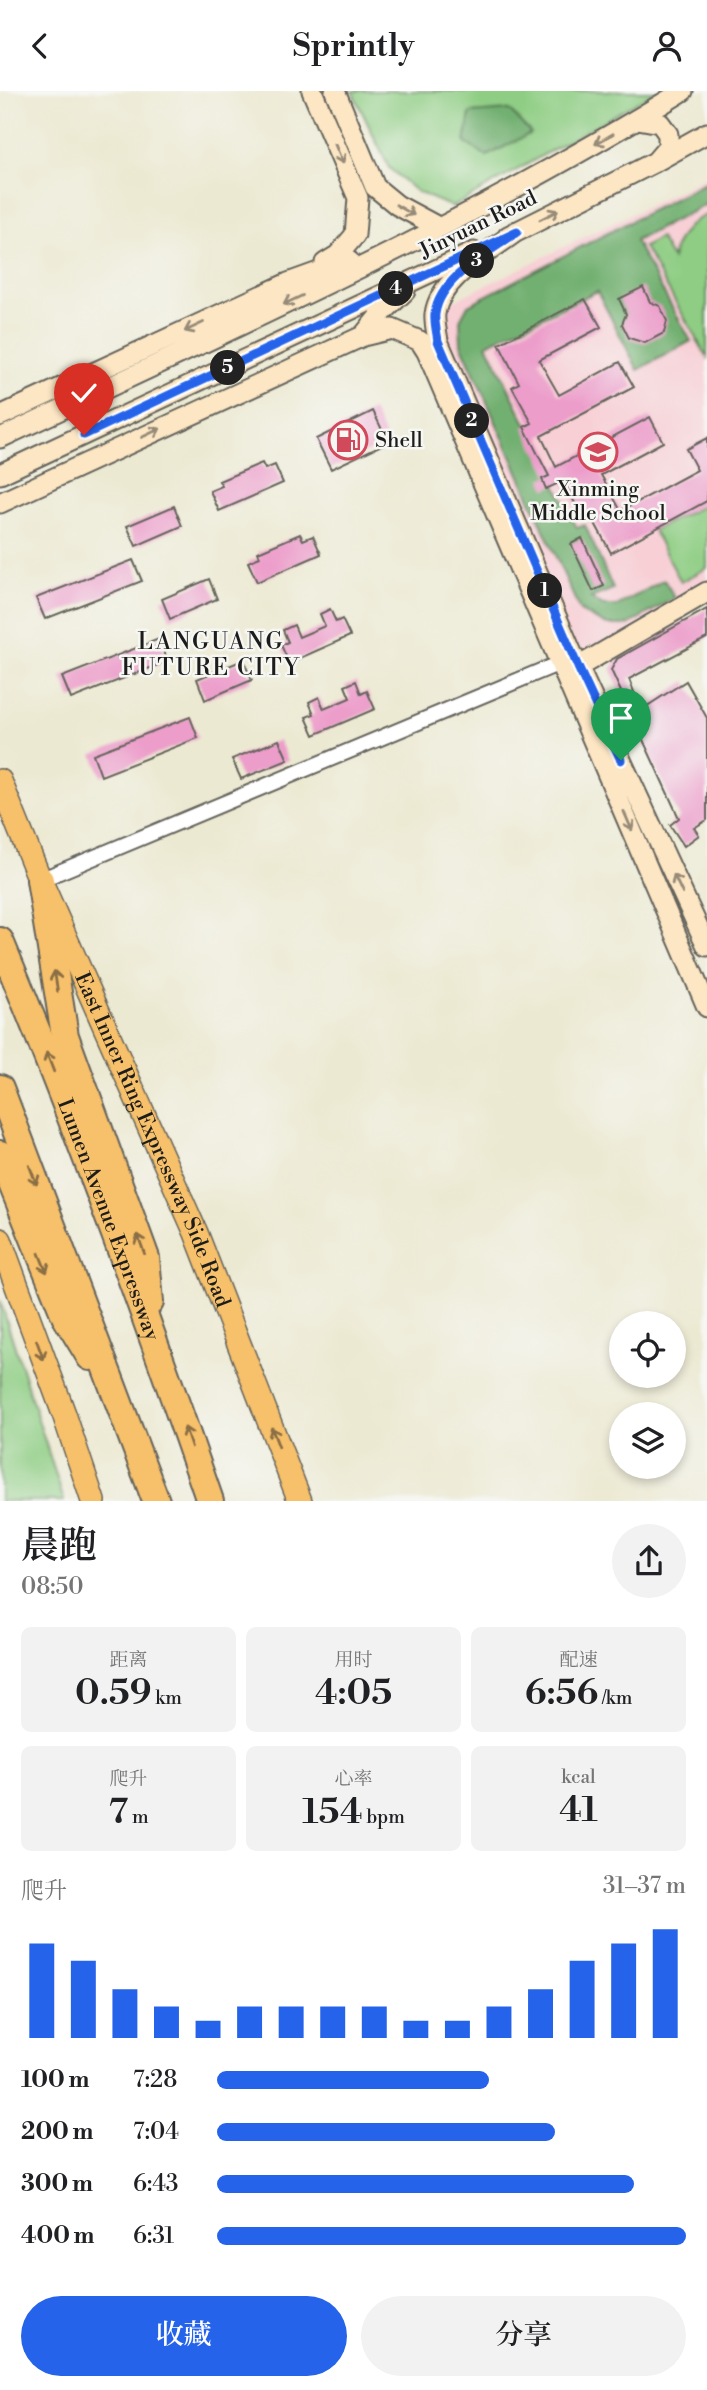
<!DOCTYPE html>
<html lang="zh">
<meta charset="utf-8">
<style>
:root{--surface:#fff;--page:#f2f2f2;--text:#202124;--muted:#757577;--accent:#2563eb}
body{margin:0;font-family:"Libre Bodoni","Noto Serif SC",serif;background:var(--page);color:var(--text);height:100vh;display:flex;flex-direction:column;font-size:26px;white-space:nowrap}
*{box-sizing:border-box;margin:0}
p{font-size:23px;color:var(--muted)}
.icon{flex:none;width:38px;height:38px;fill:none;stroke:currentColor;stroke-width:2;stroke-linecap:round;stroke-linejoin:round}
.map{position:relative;height:1410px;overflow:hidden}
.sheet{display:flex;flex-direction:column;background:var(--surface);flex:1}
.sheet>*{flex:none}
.tools{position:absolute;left:609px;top:1220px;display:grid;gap:14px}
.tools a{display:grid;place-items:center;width:77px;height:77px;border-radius:50%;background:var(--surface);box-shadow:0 4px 10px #0003;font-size:35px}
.pin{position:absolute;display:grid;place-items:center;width:60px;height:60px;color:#fff;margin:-72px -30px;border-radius:50% 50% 50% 0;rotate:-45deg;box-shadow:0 0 7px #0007}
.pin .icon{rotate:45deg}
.km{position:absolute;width:35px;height:35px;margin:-18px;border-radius:50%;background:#222;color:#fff;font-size:19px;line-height:35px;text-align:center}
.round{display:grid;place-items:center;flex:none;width:74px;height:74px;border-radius:37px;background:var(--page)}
.overview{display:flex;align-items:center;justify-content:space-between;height:119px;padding:0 21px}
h1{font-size:38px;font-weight:600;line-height:52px}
.figures{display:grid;grid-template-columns:repeat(3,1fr);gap:10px;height:119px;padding:7px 21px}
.figures div{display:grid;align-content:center;border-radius:10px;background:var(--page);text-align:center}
.figures b{font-size:35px;font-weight:600}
.figures small{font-size:19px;font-weight:400}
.figures p{font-size:19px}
.chart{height:196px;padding:14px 21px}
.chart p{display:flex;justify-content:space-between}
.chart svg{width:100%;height:126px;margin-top:7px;stroke:var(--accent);stroke-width:6}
.action{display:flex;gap:14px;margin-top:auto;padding:14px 21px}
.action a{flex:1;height:80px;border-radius:42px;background:var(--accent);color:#fff;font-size:28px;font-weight:600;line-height:80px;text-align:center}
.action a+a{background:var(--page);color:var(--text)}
ul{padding:0 21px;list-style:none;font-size:23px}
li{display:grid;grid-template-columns:112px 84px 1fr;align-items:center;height:52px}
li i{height:18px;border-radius:9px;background:var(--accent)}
header{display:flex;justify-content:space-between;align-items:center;height:91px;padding:0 21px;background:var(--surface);font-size:32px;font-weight:600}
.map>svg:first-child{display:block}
</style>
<header><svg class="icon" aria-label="back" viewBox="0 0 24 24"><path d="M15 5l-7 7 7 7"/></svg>Sprintly<svg class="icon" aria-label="person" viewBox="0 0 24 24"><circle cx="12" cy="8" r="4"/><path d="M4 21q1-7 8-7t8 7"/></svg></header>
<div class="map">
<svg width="707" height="1410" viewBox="0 0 707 1410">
<rect width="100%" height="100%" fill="#f6f6f2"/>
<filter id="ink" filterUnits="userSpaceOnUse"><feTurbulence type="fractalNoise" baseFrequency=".0143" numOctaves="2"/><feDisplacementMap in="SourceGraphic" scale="14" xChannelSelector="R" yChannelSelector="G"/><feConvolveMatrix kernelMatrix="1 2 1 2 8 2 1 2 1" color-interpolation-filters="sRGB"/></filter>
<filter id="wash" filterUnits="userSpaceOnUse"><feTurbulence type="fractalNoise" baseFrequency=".00686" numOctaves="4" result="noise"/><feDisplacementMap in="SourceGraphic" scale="28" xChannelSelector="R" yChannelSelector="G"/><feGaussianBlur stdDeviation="1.57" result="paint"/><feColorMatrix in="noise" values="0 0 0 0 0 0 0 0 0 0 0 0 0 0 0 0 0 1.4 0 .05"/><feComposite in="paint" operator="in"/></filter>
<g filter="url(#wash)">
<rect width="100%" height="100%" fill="#ece9d2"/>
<path fill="#f7cfd5" d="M707 86V501L578 576 431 221Z"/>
<path fill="#8ecd83" stroke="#557450" stroke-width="2" d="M352 0H656L452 116 417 101 389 77Z
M707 124V266L644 156 660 147 672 168C675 150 689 129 707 124Z
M703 415 707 424V477L681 491 653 439Z
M0 1209 64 1410H0Z"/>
<path fill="#72b071" stroke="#476646" stroke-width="2" d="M509 19 531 42 487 65 465 52 470 22Z
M707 91V113L635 150 691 250 638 279 597 200 487 253 577 437 585 434 613 498 591 507 603 515H617L664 489 675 507 628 534H607L580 520 461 253 460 229 468 214Z"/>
<g id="blocks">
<path fill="#ec9dca" d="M643 196 650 211 660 215 667 230 664 242 645 252 629 247 622 233 626 223 619 208Z
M585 208 601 236 539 269 559 304 620 271 634 296 541 345 556 376 650 326 663 351 601 384 621 420 697 379 686 358 707 347V410L611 462 590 423 583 427 563 390 546 398 542 388 549 385 524 336 532 332 512 296 519 292 499 253Z
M373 320 388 351 331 378 316 348Z
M262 372 265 378 275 374 283 392 219 420 210 400 222 395 219 390Z
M174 415 182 435 136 455 127 435Z
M300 443 303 449 313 445 321 463 257 491 248 471 260 466 258 461Z
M582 447 604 495 593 500 571 453Z
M133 469 142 490 45 528 36 507Z
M209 488 217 508 170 528 162 508Z
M330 518 336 531 342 528 350 545 289 572 281 554 288 551 283 539 294 534 299 546 325 535 320 523Z
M707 518V547L629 588 641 619 686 590 707 627V729L694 737 699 744 684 755 670 734 679 727 611 579 617 568Z
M159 548 168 570 71 608 62 586Z
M243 569 252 589 205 609 197 588Z
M356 590 361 603 367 600 375 618 314 644 306 626 314 623 309 611 319 606 324 618 350 607 345 595Z
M190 626 198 647 101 685 93 663Z
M279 649 288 669 241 688 232 668Z"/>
</g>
</g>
<g filter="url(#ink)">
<use href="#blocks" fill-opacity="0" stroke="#65645c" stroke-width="2"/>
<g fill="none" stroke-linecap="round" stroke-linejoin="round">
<defs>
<path id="street" d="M40 789 560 572"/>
<path id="secondary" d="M312 0 358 107 355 144 338 164 325 172
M335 0 375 96 397 114 438 136
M638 28 660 32 668 43V56L656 70
M517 140C490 161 440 186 435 223 434 231 437 242 438 250L578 576 707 855
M508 145 655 71 707 42
M363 245 392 238 420 250 427 261 707 916
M0 325 288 192 349 170
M0 347C231 238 466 135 683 0
M0 383 474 161
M0 412 363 245 380 224 405 200
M578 576 707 501"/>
<g id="primary">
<path id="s1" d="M0 690 40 789 196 1142 300 1410"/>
<path d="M0 1149 64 1323 93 1410"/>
</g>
<g id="highway">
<path d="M40 789 65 945 146 1167 150 1211"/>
<path id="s2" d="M0 850C77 1034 145 1221 210 1410"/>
<path d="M0 997 156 1410"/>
<path d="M0 1063 65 1225 90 1266"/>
</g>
</defs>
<use href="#street" stroke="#65645c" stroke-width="18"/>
<use href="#secondary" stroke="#65645c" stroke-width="23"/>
<use href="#primary" stroke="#65645c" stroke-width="26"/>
<use href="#highway" stroke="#65645c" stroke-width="30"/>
<use href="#street" stroke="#fff" stroke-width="14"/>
<use href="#secondary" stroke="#fce6c4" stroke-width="19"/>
<use href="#primary" stroke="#f7c06b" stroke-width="23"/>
<use href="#highway" stroke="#f7c06b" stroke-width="26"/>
</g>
<defs><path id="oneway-shaft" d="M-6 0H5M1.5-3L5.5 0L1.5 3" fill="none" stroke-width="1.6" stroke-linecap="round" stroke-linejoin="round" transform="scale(1.75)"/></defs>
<g stroke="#978b78">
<use href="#oneway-shaft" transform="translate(604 48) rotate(150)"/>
<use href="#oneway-shaft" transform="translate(339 63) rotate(67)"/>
<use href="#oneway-shaft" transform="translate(405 119) rotate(30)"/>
<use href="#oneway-shaft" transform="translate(549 124) rotate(-27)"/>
<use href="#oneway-shaft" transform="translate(293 209) rotate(155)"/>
<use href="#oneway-shaft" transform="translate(194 236) rotate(155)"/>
<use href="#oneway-shaft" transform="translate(151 342) rotate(-25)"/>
<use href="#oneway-shaft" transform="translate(628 730) rotate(67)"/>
<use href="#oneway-shaft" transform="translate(678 793) rotate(-115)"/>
</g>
<g stroke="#8a6e44">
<use href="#oneway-shaft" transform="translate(56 890) rotate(-99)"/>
<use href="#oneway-shaft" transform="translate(50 971) rotate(-111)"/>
<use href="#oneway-shaft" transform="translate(33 1084) rotate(69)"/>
<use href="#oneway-shaft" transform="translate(141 1153) rotate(-110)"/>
<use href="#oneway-shaft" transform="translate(43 1172) rotate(68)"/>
<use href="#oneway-shaft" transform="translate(40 1259) rotate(70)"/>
<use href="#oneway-shaft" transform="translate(188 1346) rotate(-109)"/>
<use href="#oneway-shaft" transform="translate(275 1346) rotate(-111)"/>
</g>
</g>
<g fill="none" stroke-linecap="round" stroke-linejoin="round" filter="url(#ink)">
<defs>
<path id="route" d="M84 344 517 141C490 161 440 186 435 223 434 231 437 242 438 250L578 576 621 669"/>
</defs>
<use href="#route" stroke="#fff" stroke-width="14"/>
<use href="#route" stroke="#2563eb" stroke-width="9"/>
</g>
<defs>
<symbol id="fuel-ring" viewBox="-11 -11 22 22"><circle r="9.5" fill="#f6f6f2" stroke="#d1495b" stroke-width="1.5"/><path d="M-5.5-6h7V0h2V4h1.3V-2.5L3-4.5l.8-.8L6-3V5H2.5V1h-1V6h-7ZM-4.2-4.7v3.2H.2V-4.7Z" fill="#d1495b"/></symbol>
<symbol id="school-ring" viewBox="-11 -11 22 22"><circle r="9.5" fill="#f6f6f2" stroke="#d1495b" stroke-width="1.5"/><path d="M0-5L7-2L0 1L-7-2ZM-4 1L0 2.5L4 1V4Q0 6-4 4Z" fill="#d1495b"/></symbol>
</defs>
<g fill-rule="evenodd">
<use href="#fuel-ring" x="326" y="327" width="44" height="44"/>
<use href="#school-ring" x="576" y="339" width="44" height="44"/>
</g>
<g text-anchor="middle" stroke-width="5" stroke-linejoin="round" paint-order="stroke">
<g font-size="21" fill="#1c1c1c" stroke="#f6f6f2">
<text transform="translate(478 133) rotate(-26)" y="7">Jinyuan Road</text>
<text dy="7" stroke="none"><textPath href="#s1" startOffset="390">East Inner Ring Expressway Side Road</textPath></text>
<text dy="7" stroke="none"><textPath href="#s2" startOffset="299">Lumen Avenue Expressway</textPath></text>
</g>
<g font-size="21" fill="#1c1c1c" stroke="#f6f6f2" text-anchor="start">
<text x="375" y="356">Shell</text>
<text x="598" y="405" text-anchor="middle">Xinming<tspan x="598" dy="24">Middle School</tspan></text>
</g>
<g font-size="23" letter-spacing="2" fill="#1c1c1c" stroke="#f6f6f2">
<text x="211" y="558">LANGUANG<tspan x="211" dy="26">FUTURE CITY</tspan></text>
</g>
</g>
</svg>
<div class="tools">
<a><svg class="icon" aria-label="locate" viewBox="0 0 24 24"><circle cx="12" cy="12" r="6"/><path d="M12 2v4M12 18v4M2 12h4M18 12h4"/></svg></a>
<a><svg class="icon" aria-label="layers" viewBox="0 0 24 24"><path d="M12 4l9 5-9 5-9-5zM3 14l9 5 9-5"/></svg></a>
</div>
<div class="pin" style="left:621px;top:669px;background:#1e9e55"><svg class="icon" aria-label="arrive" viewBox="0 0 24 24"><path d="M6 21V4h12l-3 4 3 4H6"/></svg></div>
<div class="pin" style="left:84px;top:344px;background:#d93025"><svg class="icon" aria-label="check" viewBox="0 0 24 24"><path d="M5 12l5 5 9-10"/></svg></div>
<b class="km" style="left:545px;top:500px">1</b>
<b class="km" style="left:472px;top:330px">2</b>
<b class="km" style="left:477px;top:170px">3</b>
<b class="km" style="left:396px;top:198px">4</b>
<b class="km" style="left:228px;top:277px">5</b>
</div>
<section class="sheet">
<div class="overview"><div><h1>晨跑</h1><p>08:50</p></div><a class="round"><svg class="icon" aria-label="share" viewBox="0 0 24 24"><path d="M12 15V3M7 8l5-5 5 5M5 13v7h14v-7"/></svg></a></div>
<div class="figures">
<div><p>距离</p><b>0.59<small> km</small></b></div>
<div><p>用时</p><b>4:05</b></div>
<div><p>配速</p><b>6:56<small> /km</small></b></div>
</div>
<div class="figures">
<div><p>爬升</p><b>7<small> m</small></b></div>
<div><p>心率</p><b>154<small> bpm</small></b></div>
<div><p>kcal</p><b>41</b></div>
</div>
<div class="chart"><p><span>爬升</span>31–37 m</p>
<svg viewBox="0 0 160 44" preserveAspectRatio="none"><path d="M5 44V11M15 44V17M25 44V27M35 44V33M45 44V38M55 44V33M65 44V33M75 44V33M85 44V33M95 44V38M105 44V38M115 44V33M125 44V27M135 44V17M145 44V11M155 44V6"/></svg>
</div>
<ul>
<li><b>100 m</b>7:28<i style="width:58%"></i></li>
<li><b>200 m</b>7:04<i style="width:72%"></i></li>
<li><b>300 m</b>6:43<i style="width:89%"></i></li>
<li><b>400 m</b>6:31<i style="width:100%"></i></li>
</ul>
<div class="action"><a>收藏</a><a>分享</a></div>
</section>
